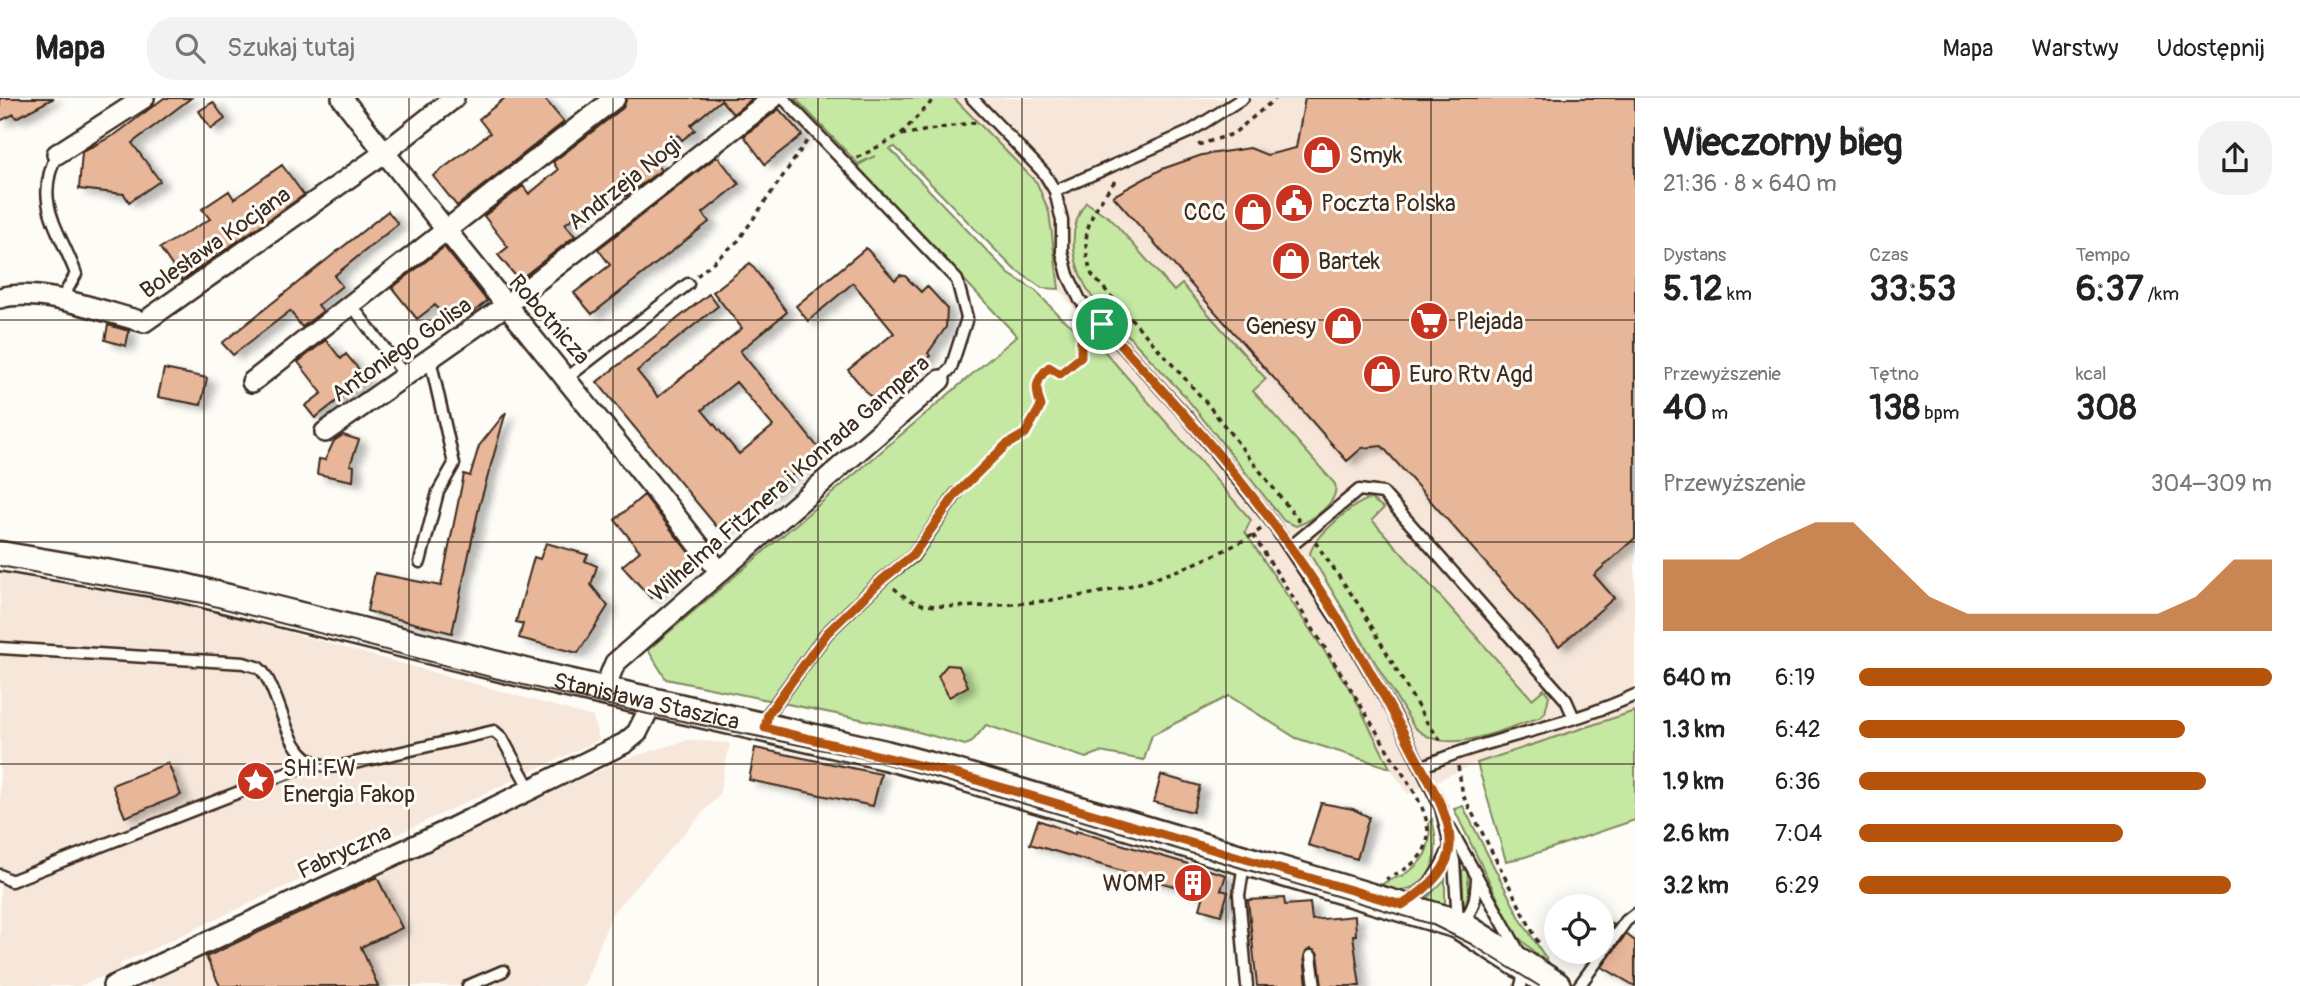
<!DOCTYPE html>
<html lang="pl">
<meta charset="utf-8">
<style>
:root{--surface:#fff;--page:#f2f2f2;--text:#222;--muted:#767676;--line:#e0e0e0;--accent:#b45309}
body{margin:0;font-family:Pangolin,sans-serif;background:var(--page);color:var(--text);height:100vh;display:flex;flex-direction:column;font-size:26px;white-space:nowrap}
*{box-sizing:border-box;margin:0}
p{font-size:23px;color:var(--muted)}
.icon{flex:none;width:38px;height:38px;fill:none;stroke:currentColor;stroke-width:2;stroke-linecap:round;stroke-linejoin:round}
.map{position:relative;flex:1;overflow:hidden}
.details{display:flex;flex-direction:column;background:var(--surface);width:665px}
.details>*{flex:none}
.tools{position:absolute;left:1544px;top:796px;display:grid;gap:14px}
.tools a{display:grid;place-items:center;width:70px;height:70px;border-radius:50%;background:var(--surface);box-shadow:0 4px 18px #0003;font-size:35px}
.pin{position:absolute;display:grid;place-items:center;width:60px;height:60px;color:#fff;margin:-30px;border:4px solid #fff;border-radius:50%;box-shadow:0 2px 7px #0007}
.round{display:grid;place-items:center;flex:none;width:74px;height:74px;border-radius:28px;background:var(--page)}
.summary{display:flex;align-items:center;justify-content:space-between;height:119px;padding:0 28px}
h1{font-size:38px;font-weight:700;line-height:52px}
.stats{display:grid;grid-template-columns:repeat(3,1fr);gap:10px;height:119px;padding:7px 28px}
.stats div{display:grid;align-content:center}
.stats b{font-size:35px;font-weight:700}
.stats small{font-size:19px;font-weight:400}
.stats p{font-size:19px}
.chart{height:196px;padding:14px 28px}
.chart p{display:flex;justify-content:space-between}
.chart svg{width:100%;height:126px;margin-top:7px;fill:var(--accent);opacity:.7}
ul{padding:0 28px;list-style:none;font-size:23px}
li{display:grid;grid-template-columns:112px 84px 1fr;align-items:center;height:52px}
li i{height:18px;border-radius:9px;background:var(--accent)}
header{display:flex;align-items:center;gap:42px;box-sizing:border-box;height:98px;padding:0 35px;background:var(--surface);border-bottom:2px solid var(--line)}
header strong{font-size:33px}
nav{display:flex;gap:38px;margin-inline-start:auto;font-size:24px}
.search{width:490px;height:63px;background:var(--page);display:flex;align-items:center;gap:18px;box-sizing:border-box;padding:0 24px;border-radius:28px;color:var(--muted);font-size:26px}
main{display:flex;flex:1;min-height:0}
.map>svg:first-child{display:block}
</style>
<header>
<strong>Mapa</strong>
<div class="search"><svg class="icon" aria-label="search" viewBox="0 0 24 24"><circle cx="10" cy="10" r="6"/><path d="M15 15l6 6"/></svg>Szukaj tutaj</div>
<nav><a>Mapa</a><a>Warstwy</a><a>Udostępnij</a></nav>
</header>
<main>
<div class="map">
<svg width="1635" height="888" viewBox="0 0 1635 888">
<defs>
<filter id="shadow"><feDropShadow dx="8" dy="4.5" stdDeviation="3.5" flood-color="#0004"/></filter>
</defs>
<rect width="100%" height="100%" fill="#fdfcf7"/>
<filter id="ink" filterUnits="userSpaceOnUse"><feTurbulence type="fractalNoise" baseFrequency=".0143" numOctaves="2"/><feDisplacementMap in="SourceGraphic" scale="14" xChannelSelector="R" yChannelSelector="G"/><feConvolveMatrix kernelMatrix="1 2 1 2 8 2 1 2 1" color-interpolation-filters="sRGB"/></filter>
<g filter="url(#ink)">
<path fill="#f7e7db" d="M954 0H1635V613L1477 665 1408 696 1390 670 1353 596 1258 449 1059 191 1049 114 1037 85Z
M0 475 202 510 593 619 599 642 120 866 121 871 79 888H0Z
M688 642 730 645 719 697 612 815 584 888H143L411 757 625 661Z"/>
<path fill="#c5e8a2" stroke="#808960" stroke-width="2" d="M795 0H954L1037 85 1049 114 1059 191 1042 190 1013 170 895 49 890 51 1009 176 1036 193 1061 220 1100 248 1251 422 1245 434 1353 596 1390 670 1296 640 1229 598 1152 637 1144 662 1100 654 1086 660 986 627 971 645 965 647 904 630 666 581 648 552 1017 238 857 68 875 58 858 66Z
M1086 104 1111 121 1174 193 1182 186 1266 281 1253 293 1335 386C1340 405 1311 423 1296 428L1284 423 1184 297 1092 199C1073 170 1065 134 1086 104Z
M1371 401 1384 410 1372 422 1532 601 1544 591 1549 598 1545 615 1539 620C1500 631 1448 661 1414 629L1310 456C1313 440 1355 403 1371 401Z
M1635 613V722L1525 759 1506 763 1477 665Z
M1463 708 1521 822 1555 874 1515 836 1454 711Z
M1432 721C1443 764 1429 802 1378 790 1386 781 1393 782 1403 777 1424 765 1432 750 1429 726Z
M1462 772H1467L1469 794 1464 812Z
M1445 781V810L1424 803Z"/>
<path fill="#e8b699" stroke="#3b2a1e" stroke-width="2" fill-rule="evenodd" filter="url(#shadow)" d="M0 0H54L16 20 14 16 0 23Z
M164 0H191L132 45 160 83 129 104 124 96 79 91 82 54 116 36Z
M505 0H544L564 24 457 108 433 78 490 35 479 21Z
M627 0H753L733 16 721 2 691 27 695 32 682 42 678 37 650 59 661 72 626 98 617 87 565 126 575 138 519 182 498 157 508 149 484 118 523 88 529 96 558 72 553 64 623 10Z
M1305 0H1635V440L1594 477 1614 500 1559 548 1382 348 1362 350 1347 363 1113 98 1162 71 1202 57 1250 50 1267 57 1296 50Z
M213 4 225 21 211 31 199 13Z
M779 11 802 37 765 66 744 38Z
M715 60H719L739 86 703 115 709 124 592 216 574 195 610 167 598 151Z
M282 67 304 97 182 182 160 150 210 121 202 111 229 93 234 101Z
M388 113 398 126 334 178 342 188 318 207 323 213 302 229 290 213 233 257 222 245Z
M444 149 487 203 471 216 462 205 443 219 435 207 417 221 392 190Z
M866 150 895 182 900 177 905 178 921 194 927 188 947 210 946 229 928 255 930 258 875 304 848 272 894 235 853 185 808 223 796 208Z
M750 165 787 214 740 253 821 353 727 430 717 429 597 284 709 196 718 208 637 273 658 299 742 230 713 194ZM736 284 773 328 739 356 702 312Z
M108 227 129 233 126 248 105 242Z
M326 242 341 261 346 256 366 280 315 320 305 308 322 295 298 264Z
M164 271 207 280 201 307 158 299Z
M506 314 479 409 452 535 367 513 375 475 441 488 464 376 470 378 479 348Z
M343 337 359 342 350 367 354 368 353 383 317 376 319 361 325 362 334 343Z
M644 397 693 460 651 500 622 468 640 453 615 422Z
M546 445 588 457 585 463 597 468 591 487 608 508 578 555 519 540 523 526 516 524 534 459 540 461Z
M947 567 959 568 968 588 949 599 938 578Z
M755 650 881 676 873 708 749 682Z
M168 665 181 697 125 719 112 687Z
M1161 677 1200 688 1193 714 1154 704Z
M1321 705 1353 711 1369 719 1357 761 1308 747Z
M1038 722 1075 736 1076 733 1226 777 1221 792 1228 794 1221 817 1200 811 1204 797 1030 746Z
M377 779 402 830 361 849 378 888H220L206 859Z
M1284 800 1285 807 1310 805 1312 822 1355 818 1356 837H1353L1360 888H1322L1318 856 1311 851 1304 858 1307 888H1257L1248 802Z
M1601 819 1614 827 1601 845Z
M1626 836 1635 843V888L1602 869Z"/>
<g fill="none" stroke-linecap="round" stroke-linejoin="round">
<defs>
<path id="lane" d="M783 0 957 182 967 220 951 270 940 282
M972 0 1044 75 1055 93 1062 123V154L1068 177 1080 202 1187 319 1271 423 1354 547 1395 617 1441 710 1454 763 1458 823
M57 56C33 105 59 130 76 176L61 202
M1055 93 1189 34 1243 0
M352 208 404 276
M568 279 688 186
M1290 449 1359 392 1383 395 1566 602 1574 620
M420 464 438 394 454 366 430 261
M0 550 244 565C248 567 256 568 259 570 266 575 270 586 273 593 289 630 293 673 341 668L494 633 502 640 531 693
M765 629 768 616 827 535 883 481 913 458 956 396
M1421 669C1490 639 1567 629 1635 597
M1450 730 1519 854
M1244 766 1239 797 1247 888
M0 777 11 783 311 666
M1407 804C1430 790 1439 774 1450 749
M1461 824C1475 812 1476 798 1477 781
M1311 858 1315 888
M468 888 503 873
M1521 888 1525 871
M1579 888 1626 823 1635 816"/>
<path id="street" d="M342 0C466 160 595 315 720 474
M57 56 144 0
M0 200C40 189 104 214 144 224L384 55 454 0
M252 284 615 0
M325 334 505 208 773 0
M603 594 615 565 940 282
M113 888 446 733 625 645 637 635 652 605"/>
<g id="secondary">
<path id="s1" d="M0 458 176 488 537 578 885 657 956 676 1458 826 1556 888"/>
</g>
</defs>
<use href="#lane" stroke="#3b2a1e" stroke-width="15"/>
<use href="#street" stroke="#3b2a1e" stroke-width="24"/>
<use href="#secondary" stroke="#3b2a1e" stroke-width="33"/>
<path stroke="#3b2a1e" stroke-width="3.5" stroke-dasharray="5 5" stroke-linecap="butt" d="M901 36 935 0
M1198 47 1233 36 1276 0
M857 60 900 37 976 24
M1115 83C1090 115 1078 137 1092 177L1205 303 1300 424
M697 178 738 143 807 43
M965 388 1006 347 1025 336 1041 308C1035 291 1035 282 1049 269L1060 276 1081 259V242L1092 234
M1261 431 1253 437C1298 508 1344 578 1387 651 1401 675 1429 708 1428 737 1427 761 1405 772 1386 781
M1315 444 1361 510 1426 623 1442 644
M894 490C903 498 914 506 927 507 977 513 1080 501 1129 488 1172 476 1215 459 1253 437
M1458 668 1463 697 1540 848"/>
<use href="#lane" stroke="#fdfcf7" stroke-width="10"/>
<use href="#street" stroke="#fdfcf7" stroke-width="19"/>
<use href="#secondary" stroke="#fdfcf7" stroke-width="28"/>
<path stroke="#3b2a1e" stroke-width="2" d="M0 468 202 505 494 580 648 616 868 661 930 678 1431 826 1471 846 1539 888"/>
</g>
</g>
<g fill="none" stroke-linecap="round" stroke-linejoin="round" filter="url(#ink)">
<defs>
<path id="route" d="M1102 226C1161 290 1220 354 1272 424 1327 497 1375 577 1416 659 1429 684 1452 719 1450 748 1449 774 1421 795 1402 807L956 676 765 630 768 616 827 535 883 481 913 457 956 396 1006 347 1025 336 1041 308C1035 291 1035 282 1049 269L1060 276 1081 259V242Z"/>
</defs>
<use href="#route" stroke="#fff" stroke-width="14"/>
<use href="#route" stroke="#b45309" stroke-width="9"/>
</g>
<path fill="none" stroke="#3b2a1e" stroke-width="2" stroke-opacity="0.55" d="M204 0V888M409 0V888M613 0V888M818 0V888M1022 0V888M1226 0V888M1431 0V888M0 222H1635M0 444H1635M0 666H1635"/>
<defs>
<symbol id="shop-disc" viewBox="-11 -11 22 22"><circle r="9.5" fill="#c8321e" stroke="#fdfcf7"/><path d="M-5-2.5h2.3a2.7 3.5 0 0 1 5.4 0H5L5.5 6h-11ZM-1.5-2.5h3a1.5 2.3 0 0 0-3 0Z" fill="#fff"/></symbol>
<symbol id="civic-disc" viewBox="-11 -11 22 22"><circle r="9.5" fill="#c8321e" stroke="#fdfcf7"/><path d="M-.6-6.5H3V-4.5H.6V-3L4-1V1h2V6H-6V1h2V-1L-.6-3ZM-1.2 2.5V6h2.4V2.5Z" fill="#fff"/></symbol>
<symbol id="supermarket-disc" viewBox="-11 -11 22 22"><circle r="9.5" fill="#c8321e" stroke="#fdfcf7"/><path d="M-6-5.5h2.5l.6 2H6L4.5 2H-2.5L-4.4-4H-6ZM-1.5 3.2a1.3 1.3 0 1 0 .1 0ZM3 3.2a1.3 1.3 0 1 0 .1 0Z" fill="#fff"/></symbol>
<symbol id="sight-disc" viewBox="-11 -11 22 22"><circle r="9.5" fill="#c8321e" stroke="#fdfcf7"/><path d="M0-6L1.8-2.2L6-1.7L2.9 1.2L3.7 5.4L0 3.3L-3.7 5.4L-2.9 1.2L-6-1.7L-1.8-2.2Z" fill="#fff"/></symbol>
<symbol id="building-disc" viewBox="-11 -11 22 22"><circle r="9.5" fill="#c8321e" stroke="#fdfcf7"/><path d="M-4-6H4V6H1V3H-1V6H-4ZM-2.5-4.3h1.7v1.8h-1.7ZM.8-4.3h1.7v1.8H.8ZM-2.5-1h1.7V.8h-1.7ZM.8-1h1.7V.8H.8Z" fill="#fff"/></symbol>
</defs>
<g fill-rule="evenodd">
<use href="#shop-disc" x="1300" y="35" width="44" height="44"/>
<use href="#civic-disc" x="1272" y="83" width="44" height="44"/>
<use href="#shop-disc" x="1231" y="92" width="44" height="44"/>
<use href="#shop-disc" x="1269" y="141" width="44" height="44"/>
<use href="#supermarket-disc" x="1407" y="201" width="44" height="44"/>
<use href="#shop-disc" x="1321" y="206" width="44" height="44"/>
<use href="#shop-disc" x="1360" y="254" width="44" height="44"/>
<use href="#sight-disc" x="234" y="661" width="44" height="44"/>
<use href="#building-disc" x="1171" y="763" width="44" height="44"/>
</g>
<g text-anchor="middle" stroke-width="6" stroke-linejoin="round" paint-order="stroke">
<g font-size="23" fill="#3b2a1e" stroke="#fdfcf7" text-anchor="start">
<text x="1349" y="65">Smyk</text>
<text x="1321" y="113">Poczta Polska</text>
<text x="1226" y="122" text-anchor="end">CCC</text>
<text x="1318" y="171">Bartek</text>
<text x="1456" y="231">Plejada</text>
<text x="1316" y="236" text-anchor="end">Genesy</text>
<text x="1409" y="284">Euro Rtv Agd</text>
<text x="283" y="678">SHI FW<tspan x="283" dy="26">Energia Fakop</tspan></text>
<text x="1166" y="793" text-anchor="end">WOMP</text>
</g>
<g font-size="23" fill="#3b2a1e" stroke="#fdfcf7">
<text transform="translate(624 85) rotate(-38)" y="8">Andrzeja Nogi</text>
<text transform="translate(215 144) rotate(-35)" y="8">Bolesława Kocjana</text>
<text transform="translate(550 221) rotate(49)" y="8">Robotnicza</text>
<text transform="translate(401 251) rotate(-35)" y="8">Antoniego Golisa</text>
<text transform="translate(789 380) rotate(-41)" y="8">Wilhelma Fitznera i Konrada Gampera</text>
<text dy="8" stroke="none"><textPath href="#s1" startOffset="663">Stanisława Staszica</textPath></text>
<text transform="translate(344 753) rotate(-25)" y="8">Fabryczna</text>
</g>
</g>
</svg>
<div class="tools">
<a><svg class="icon" aria-label="locate" viewBox="0 0 24 24"><circle cx="12" cy="12" r="6"/><path d="M12 2v4M12 18v4M2 12h4M18 12h4"/></svg></a>
</div>
<div class="pin" style="left:1102px;top:226px;background:#1e9e55"><svg class="icon" aria-label="arrive" viewBox="0 0 24 24"><path d="M6 21V4h12l-3 4 3 4H6"/></svg></div>
</div>
<section class="details">
<div class="summary"><div><h1>Wieczorny bieg</h1><p>21:36 · 8 × 640 m</p></div><a class="round"><svg class="icon" aria-label="share" viewBox="0 0 24 24"><path d="M12 15V3M7 8l5-5 5 5M5 13v7h14v-7"/></svg></a></div>
<div class="stats">
<div><p>Dystans</p><b>5.12<small> km</small></b></div>
<div><p>Czas</p><b>33:53</b></div>
<div><p>Tempo</p><b>6:37<small> /km</small></b></div>
</div>
<div class="stats">
<div><p>Przewyższenie</p><b>40<small> m</small></b></div>
<div><p>Tętno</p><b>138<small> bpm</small></b></div>
<div><p>kcal</p><b>308</b></div>
</div>
<div class="chart"><p><span>Przewyższenie</span>304–309 m</p>
<svg viewBox="0 0 160 44" preserveAspectRatio="none"><path d="M0 44V19L10 19L20 19L30 12L40 6L50 6L60 19L70 32L80 38L90 38L100 38L110 38L120 38L130 38L140 32L150 19L160 19V44z"/></svg>
</div>
<ul>
<li><b>640 m</b>6:19<i style="width:100%"></i></li>
<li><b>1.3 km</b>6:42<i style="width:79%"></i></li>
<li><b>1.9 km</b>6:36<i style="width:84%"></i></li>
<li><b>2.6 km</b>7:04<i style="width:64%"></i></li>
<li><b>3.2 km</b>6:29<i style="width:90%"></i></li>
</ul>
</section>
</main>
